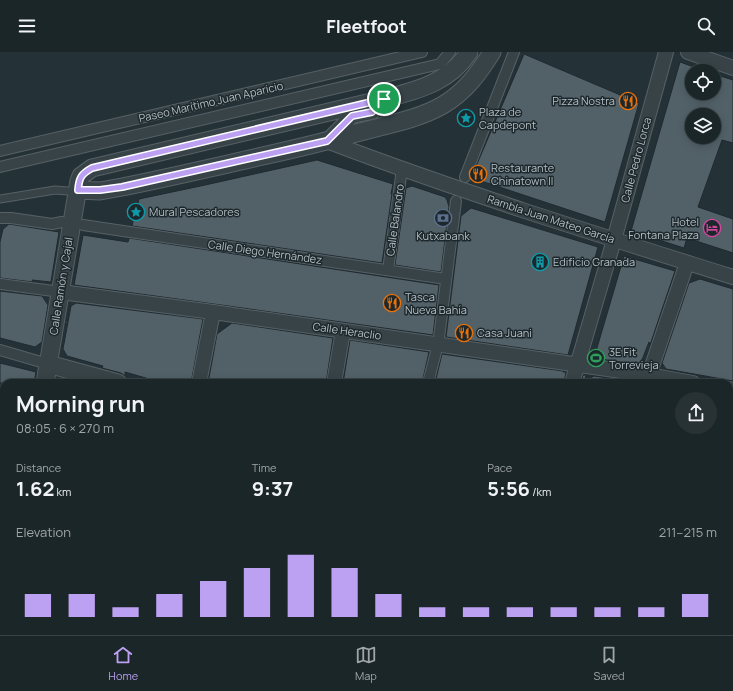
<!DOCTYPE html>
<meta charset="utf-8">
<style>
:root{--surface:#1b2629;--page:#283235;--text:#f1f3f6;--muted:#a0a5a8;--line:#394346;--accent:#bca0f2}
body{margin:0;font-family:Manrope,sans-serif;background:var(--page);color:var(--text);height:100vh;display:flex;flex-direction:column;font-size:15px;white-space:nowrap}
*{box-sizing:border-box;margin:0}
p{font-size:13px;color:var(--muted)}
.icon{flex:none;width:22px;height:22px;fill:none;stroke:currentColor;stroke-width:2;stroke-linecap:round;stroke-linejoin:round}
.map{position:relative;flex:1;overflow:hidden}
.details{position:absolute;left:0px;top:327px;width:733px;height:256px;display:flex;flex-direction:column;background:var(--surface);border-radius:12px 12px 0 0;box-shadow:0 2px 10px #0003,0 0 0 1px var(--line)}
.details>*{flex:none}
.tools{position:absolute;left:685px;top:12px;display:grid;gap:8px}
.tools a{display:grid;place-items:center;width:36px;height:36px;border-radius:50%;background:var(--surface);box-shadow:0 2px 10px #0003,0 0 0 1px var(--line);font-size:20px}
.pin{position:absolute;display:grid;place-items:center;width:34px;height:34px;color:#fff;margin:-17px;border:2px solid #fff;border-radius:50%;box-shadow:0 1px 4px #0007}
.round{display:grid;place-items:center;flex:none;width:42px;height:42px;border-radius:21px;background:var(--page)}
.overview{display:flex;align-items:center;justify-content:space-between;height:68px;padding:0 16px}
h1{font-size:22px;font-weight:700;line-height:30px}
.figures{display:grid;grid-template-columns:repeat(3,1fr);gap:6px;height:68px;padding:4px 16px}
.figures div{display:grid;align-content:center}
.figures b{font-size:20px;font-weight:700}
.figures small{font-size:11px;font-weight:400}
.figures p{font-size:11px}
.chart{height:112px;padding:8px 16px}
.chart p{display:flex;justify-content:space-between}
.chart svg{width:100%;height:72px;margin-top:4px;stroke:var(--accent);stroke-width:6}
header{display:flex;justify-content:space-between;align-items:center;height:52px;padding:0 16px;background:var(--surface);font-size:18px;font-weight:700}
.menu{display:flex;justify-content:space-around;align-items:center;height:56px;border-top:1px solid var(--line);background:var(--surface);font-size:11px;color:var(--muted)}
.menu a{display:grid;justify-items:center;gap:2px}
.menu .on{color:var(--accent)}
.map>svg:first-child{display:block}
</style>
<header><svg class="icon" aria-label="menu" viewBox="0 0 24 24"><path d="M4 6h16M4 12h16M4 18h16"/></svg>Fleetfoot<svg class="icon" aria-label="search" viewBox="0 0 24 24"><circle cx="10" cy="10" r="6"/><path d="M15 15l6 6"/></svg></header>
<div class="map">
<svg width="733" height="583" viewBox="0 0 733 583">
<rect width="100%" height="100%" fill="#243237"/>
<path fill="#526168" stroke="#1f2a2f" fill-rule="evenodd" d="M524 2 639 51 605 170 475 127 474 119Z
M680 10 705 19H692V41H714V22L733 28V91L722 88 698 155 733 167V201L687 186 684 196 631 179ZM692 63H714V85H692Z
M317 108 393 132 391 142H392L382 211 132 174 139 147 205 133Z
M412 134 445 145 447 148 449 155 441 220 395 213 406 136Z
M471 156 598 195 568 303 446 285 461 164Z
M9 172 59 180 51 230 32 228 33 230 0 226V190L3 177Z
M83 183 128 190 129 186 439 233 433 283 214 252 74 233Z
M624 204 675 219 650 293 649 290 640 313 594 306Z
M700 227 733 237V329L666 317 662 311 689 231Z
M0 239 42 244 48 253 42 290 35 295 0 286Z
M76 251 203 267 191 331H163L125 320V324L121 321 102 316 103 314 67 304 63 297 68 270 65 273 66 269 68 270 71 254Z
M232 271 333 286 326 331H208L217 282Z
M350 288 429 300 422 331H343Z
M442 302 563 319V320H566L564 331H435Z
M0 311 36 320 34 331H0Z
M583 323H586L585 329 594 324 635 330 634 331H581Z"/>
<g fill="none" stroke-linecap="round" stroke-linejoin="round">
<defs>
<path id="service" d="M0 147 55 138 68 139 77 138"/>
<path id="pedestrian" d="M0 99 422 0
M0 115 440 12 450 0
M465 125 514 0
M0 166H11L52 172 62 170
M83 173 446 227
M388 218 402 117
M0 232 61 240
M439 286 456 149
M0 298 48 312
M428 331 436 300
M355 583 356 579"/>
<path id="minor" d="M688 0 733 16
M384 47 372 60 352 64 327 89C391 114 457 136 522 158 592 181 663 203 733 225
M61 240 213 260 649 323 693 331
M649 323 687 211
M199 331 213 260
M334 331 343 279
M572 331 614 188 666 0
M729 337 733 338
M0 507 4 508
M269 579 285 583
M501 583 502 579
M699 583 701 579"/>
<path id="tertiary" d="M77 138 100 139 122 135C162 127 201 118 241 109 280 100 318 92 356 81 385 73 417 68 443 53 465 40 479 21 492 0
M48 312 118 331
M45 331 79 129 81 124 92 116 384 47C417 38 449 31 469 0
M729 501 733 502
M3 583 4 577
M142 583 143 579"/>
</defs>
<use href="#service" stroke="#566166" stroke-width="9"/>
<use href="#pedestrian" stroke="#566166" stroke-width="12"/>
<use href="#minor" stroke="#566166" stroke-width="16"/>
<use href="#tertiary" stroke="#566166" stroke-width="19"/>
<use href="#service" stroke="#384348" stroke-width="7"/>
<use href="#pedestrian" stroke="#384348" stroke-width="10"/>
<use href="#minor" stroke="#384348" stroke-width="14"/>
<use href="#tertiary" stroke="#384348" stroke-width="17"/>
</g>
<g fill="none" stroke-linecap="round" stroke-linejoin="round">
<defs>
<path id="route" d="M384 47 372 60 352 64 327 89 122 135 100 138H78C79 126 81 122 92 116Z"/>
</defs>
<use href="#route" stroke="#fff" stroke-width="8"/>
<use href="#route" stroke="#bca0f2" stroke-width="5"/>
</g>
<defs>
<symbol id="restaurant-ring" viewBox="-11 -11 22 22"><circle r="9.5" fill="#1d282d" stroke="#e8710a" stroke-width="1.5"/><path d="M-5-6h1v4h1v-4h1v4h1v-4h1v5L-1.5 .5V6h-2V.5L-5-1ZM5-6V6H3V1.5H1.5Q1.5-4 5-6Z" fill="#e8710a"/></symbol>
<symbol id="sight-ring" viewBox="-11 -11 22 22"><circle r="9.5" fill="#1d282d" stroke="#0f9aa8" stroke-width="1.5"/><path d="M0-6L1.8-2.2L6-1.7L2.9 1.2L3.7 5.4L0 3.3L-3.7 5.4L-2.9 1.2L-6-1.7L-1.8-2.2Z" fill="#0f9aa8"/></symbol>
<symbol id="bank-ring" viewBox="-11 -11 22 22"><circle r="9.5" fill="#1d282d" stroke="#5c6f8a" stroke-width="1.5"/><path d="M-6-4H6V4H-6ZM0-2.3a2.3 2.3 0 1 0 0 4.6a2.3 2.3 0 1 0 0-4.6Z" fill="#5c6f8a"/></symbol>
<symbol id="hotel-ring" viewBox="-11 -11 22 22"><circle r="9.5" fill="#1d282d" stroke="#d1479c" stroke-width="1.5"/><path d="M-6-4.5h1.5V1H6V5H4.5V3h-9V5H-6ZM-4 0a1.8 1.8 0 1 1 3.6 0ZM.5 0V-2.5h3Q6-2.5 6 0Z" fill="#d1479c"/></symbol>
<symbol id="building-ring" viewBox="-11 -11 22 22"><circle r="9.5" fill="#1d282d" stroke="#0f9aa8" stroke-width="1.5"/><path d="M-4-6H4V6H1V3H-1V6H-4ZM-2.5-4.3h1.7v1.8h-1.7ZM.8-4.3h1.7v1.8H.8ZM-2.5-1h1.7V.8h-1.7ZM.8-1h1.7V.8H.8Z" fill="#0f9aa8"/></symbol>
<symbol id="stadium-ring" viewBox="-11 -11 22 22"><circle r="9.5" fill="#1d282d" stroke="#2e9e5b" stroke-width="1.5"/><path d="M0-5a6.5 5 0 1 0 0 10a6.5 5 0 1 0 0-10ZM-3.5-1.8h7v3.6h-7Z" fill="#2e9e5b"/></symbol>
</defs>
<g fill-rule="evenodd">
<use href="#restaurant-ring" x="618" y="39" width="20" height="20"/>
<use href="#sight-ring" x="456" y="56" width="20" height="20"/>
<use href="#restaurant-ring" x="468" y="112" width="20" height="20"/>
<use href="#sight-ring" x="126" y="150" width="20" height="20"/>
<use href="#bank-ring" x="433" y="156" width="20" height="20"/>
<use href="#hotel-ring" x="702" y="166" width="20" height="20"/>
<use href="#building-ring" x="530" y="200" width="20" height="20"/>
<use href="#restaurant-ring" x="382" y="241" width="20" height="20"/>
<use href="#restaurant-ring" x="454" y="271" width="20" height="20"/>
<use href="#stadium-ring" x="586" y="296" width="20" height="20"/>
</g>
<g text-anchor="middle" stroke-width="3" stroke-linejoin="round" paint-order="stroke">
<g font-size="11" fill="#b3bec4" stroke="#1d282d" text-anchor="start">
<text x="615" y="53" text-anchor="end">Pizza Nostra</text>
<text x="479" y="64">Plaza de<tspan x="479" dy="13">Capdepont</tspan></text>
<text x="491" y="120">Restaurante<tspan x="491" dy="13">Chinatown II</tspan></text>
<text x="149" y="164">Mural Pescadores</text>
<text x="699" y="174" text-anchor="end">Hotel<tspan x="699" dy="13">Fontana Plaza</tspan></text>
<text x="443" y="188" text-anchor="middle">Kutxabank</text>
<text x="553" y="214">Edificio Granada</text>
<text x="405" y="249">Tasca<tspan x="405" dy="13">Nueva Bahía</tspan></text>
<text x="477" y="285">Casa Juani</text>
<text x="609" y="304">3E Fit<tspan x="609" dy="13">Torrevieja</tspan></text>
</g>
<g font-size="11" fill="#b3bec4" stroke="#1d282d">
<text transform="translate(211 50) rotate(-13)" y="4">Paseo Marítimo Juan Aparicio</text>
<text transform="translate(636 108) rotate(-75)" y="4">Calle Pedro Lorca</text>
<text transform="translate(551 167) rotate(18)" y="4">Rambla Juan Mateo García</text>
<text transform="translate(395 168) rotate(-82)" y="4">Calle Balandro</text>
<text transform="translate(265 200) rotate(8)" y="4">Calle Diego Hernández</text>
<text transform="translate(61 234) rotate(-81)" y="4">Calle Ramón y Cajal</text>
<text transform="translate(347 279) rotate(8)" y="4">Calle Heraclio</text>
</g>
</g>
</svg>
<div class="tools">
<a><svg class="icon" aria-label="locate" viewBox="0 0 24 24"><circle cx="12" cy="12" r="6"/><path d="M12 2v4M12 18v4M2 12h4M18 12h4"/></svg></a>
<a><svg class="icon" aria-label="layers" viewBox="0 0 24 24"><path d="M12 4l9 5-9 5-9-5zM3 14l9 5 9-5"/></svg></a>
</div>
<div class="pin" style="left:384px;top:47px;background:#1e9e55"><svg class="icon" aria-label="arrive" viewBox="0 0 24 24"><path d="M6 21V4h12l-3 4 3 4H6"/></svg></div>
<section class="details">
<div class="overview"><div><h1>Morning run</h1><p>08:05 · 6 × 270 m</p></div><a class="round"><svg class="icon" aria-label="share" viewBox="0 0 24 24"><path d="M12 15V3M7 8l5-5 5 5M5 13v7h14v-7"/></svg></a></div>
<div class="figures">
<div><p>Distance</p><b>1.62<small> km</small></b></div>
<div><p>Time</p><b>9:37</b></div>
<div><p>Pace</p><b>5:56<small> /km</small></b></div>
</div>
<div class="chart"><p><span>Elevation</span>211–215 m</p>
<svg viewBox="0 0 160 44" preserveAspectRatio="none"><path d="M5 44V30M15 44V30M25 44V38M35 44V30M45 44V22M55 44V14M65 44V6M75 44V14M85 44V30M95 44V38M105 44V38M115 44V38M125 44V38M135 44V38M145 44V38M155 44V30"/></svg>
</div>
</section>
</div>
<nav class="menu">
<a class="on"><svg class="icon" aria-label="home" viewBox="0 0 24 24"><path d="M3 11l9-7 9 7M6 9v11h12V9"/></svg>Home</a>
<a><svg class="icon" aria-label="map" viewBox="0 0 24 24"><path d="M3 6l6-2 6 2 6-2v14l-6 2-6-2-6 2zM9 4v14M15 6v14"/></svg>Map</a>
<a><svg class="icon" aria-label="saved" viewBox="0 0 24 24"><path d="M7 4h10v16l-5-4-5 4z"/></svg>Saved</a>
</nav>
